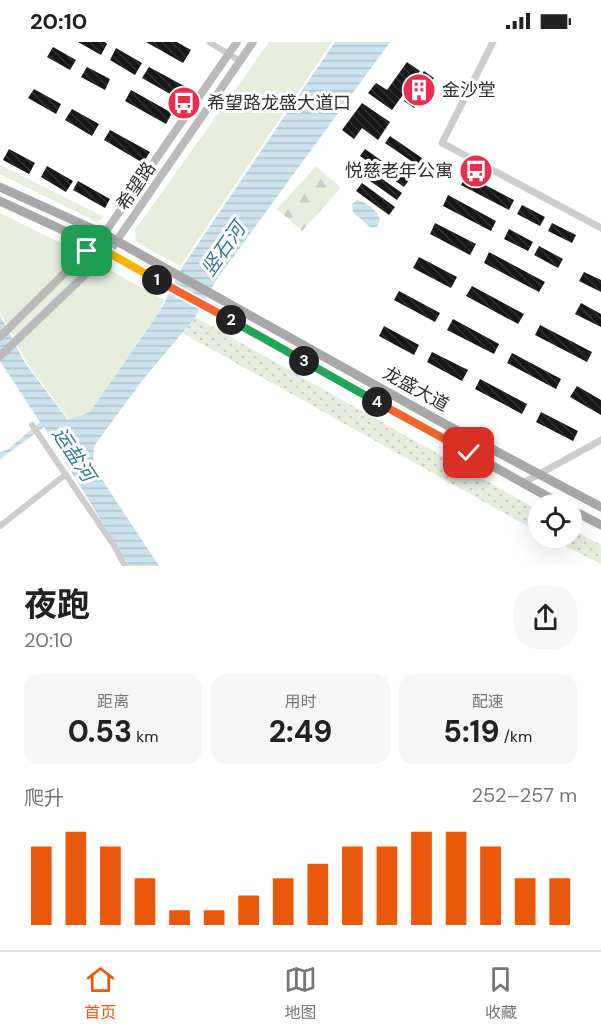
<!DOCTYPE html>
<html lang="zh">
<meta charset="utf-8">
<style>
:root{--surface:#fff;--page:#f6f6f6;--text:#222;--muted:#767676;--line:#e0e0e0;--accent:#ea580c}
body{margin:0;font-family:"DM Sans","Noto Sans SC",sans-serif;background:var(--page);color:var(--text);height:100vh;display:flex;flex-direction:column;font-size:22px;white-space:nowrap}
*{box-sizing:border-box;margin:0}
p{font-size:20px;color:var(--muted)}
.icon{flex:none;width:33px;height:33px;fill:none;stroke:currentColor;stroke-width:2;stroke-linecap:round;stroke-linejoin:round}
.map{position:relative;height:524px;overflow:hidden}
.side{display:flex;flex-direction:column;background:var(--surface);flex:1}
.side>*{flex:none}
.controls{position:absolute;left:528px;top:452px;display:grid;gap:12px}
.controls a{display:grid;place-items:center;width:54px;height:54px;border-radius:50%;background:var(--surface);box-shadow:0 6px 24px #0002;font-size:30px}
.pin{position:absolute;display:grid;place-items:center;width:51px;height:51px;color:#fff;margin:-26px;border-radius:12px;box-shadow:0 3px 9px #0006}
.km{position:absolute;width:30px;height:30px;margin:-15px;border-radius:50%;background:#222;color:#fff;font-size:16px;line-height:30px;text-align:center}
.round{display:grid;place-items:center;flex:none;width:63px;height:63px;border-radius:24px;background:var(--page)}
.head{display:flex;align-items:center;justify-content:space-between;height:102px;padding:0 24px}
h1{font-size:33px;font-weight:700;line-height:45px}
.figures{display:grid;grid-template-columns:repeat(3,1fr);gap:9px;height:102px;padding:6px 24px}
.figures div{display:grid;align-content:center;border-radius:15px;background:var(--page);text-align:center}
.figures b{font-size:30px;font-weight:700}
.figures small{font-size:16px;font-weight:400}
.figures p{font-size:16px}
.chart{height:168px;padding:12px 24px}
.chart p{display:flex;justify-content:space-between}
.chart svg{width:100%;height:108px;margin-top:6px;stroke:var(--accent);stroke-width:6}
.status{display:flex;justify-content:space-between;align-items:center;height:42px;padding:0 30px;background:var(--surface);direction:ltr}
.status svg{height:16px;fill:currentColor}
.tab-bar{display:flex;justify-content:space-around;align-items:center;height:84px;border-top:2px solid var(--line);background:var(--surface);font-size:16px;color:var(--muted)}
.tab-bar a{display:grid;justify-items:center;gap:3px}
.tab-bar .current{color:var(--accent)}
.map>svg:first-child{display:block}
</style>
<div class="status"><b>20:10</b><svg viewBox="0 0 49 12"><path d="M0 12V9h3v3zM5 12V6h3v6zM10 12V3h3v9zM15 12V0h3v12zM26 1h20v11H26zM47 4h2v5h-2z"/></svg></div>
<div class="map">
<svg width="601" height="524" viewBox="0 0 601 524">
<defs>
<pattern id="grass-dots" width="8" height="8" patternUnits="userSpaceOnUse" patternTransform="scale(1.5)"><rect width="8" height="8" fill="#e8eede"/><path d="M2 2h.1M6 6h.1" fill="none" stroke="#c7ccbf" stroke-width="1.8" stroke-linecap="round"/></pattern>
<pattern id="forest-firs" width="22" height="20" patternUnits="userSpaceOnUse" patternTransform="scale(1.5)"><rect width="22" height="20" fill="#e8eede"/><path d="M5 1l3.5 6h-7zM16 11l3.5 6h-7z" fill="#c7ccbf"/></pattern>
<pattern id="water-rules" width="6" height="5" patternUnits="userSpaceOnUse" patternTransform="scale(1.5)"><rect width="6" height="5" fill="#cae3ee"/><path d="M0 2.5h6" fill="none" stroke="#aec3cc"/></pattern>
<pattern id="building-back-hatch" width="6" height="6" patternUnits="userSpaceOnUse" patternTransform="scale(1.5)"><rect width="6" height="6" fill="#171717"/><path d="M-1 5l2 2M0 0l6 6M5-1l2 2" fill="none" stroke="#303030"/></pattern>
</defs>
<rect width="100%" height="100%" fill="#fff"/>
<path fill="url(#grass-dots)" d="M195 275 538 468V490L186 293 183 290Z
M572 487 601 503V522L547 495H572Z"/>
<path fill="url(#forest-firs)" d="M316 124 341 146 302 189 277 167Z"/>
<path fill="#e8eede" d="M269 0H332L180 224 136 200 135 188Z
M0 123 104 175 97 180 0 132Z
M0 171 61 201 164 258 160 269 90 370 69 378 27 321 0 270Z"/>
<path fill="url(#water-rules)" d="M335 0H390L217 237 194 277 145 335 94 404 93 424 159 524H129L44 385 0 417V410L7 408 40 380 0 319V273L25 321 68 378 90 370 160 269 183 224Z
M357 158C368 161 377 168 380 178L377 185 371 186 353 170 352 162Z"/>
<path fill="url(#building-back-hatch)" d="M78 0H105L107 2 101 13Z
M146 0H177L191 8 183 21Z
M53 5 76 18 70 28 47 15Z
M116 6 142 21 135 33 110 18Z
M407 20 420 29 392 68 368 51 376 41 387 48Z
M87 25 110 37 105 48 81 35Z
M149 25 186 45 179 57 142 36Z
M424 29 434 36 414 66 404 59Z
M34 47 61 62 56 72 28 56Z
M131 48 172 71 166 82 125 59Z
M362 61 390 80 378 98 362 86 354 97 342 88Z
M72 67 99 82 92 94 65 78Z
M110 88 150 110 143 121 104 98Z
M390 94 422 116 417 123 385 101Z
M9 107 35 121 29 132 3 118Z
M365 107 409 138 404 145 360 114Z
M358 120 402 151 397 158 353 127Z
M47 124 73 139 66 150 41 135Z
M466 133 514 158 509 168 461 143Z
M78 139 110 157 105 166 73 148Z
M362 141 395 165 389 173 356 149Z
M448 153 496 179 491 189 443 164Z
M522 163 545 175 540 184 517 172Z
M435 181 476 202 470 213 430 192Z
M552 181 576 193 572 201 548 189Z
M509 187 533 200 528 209 504 197Z
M539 204 563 217 558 226 534 213Z
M489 210 545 240 539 250 484 221Z
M419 215 457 235 451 246 413 226Z
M584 230 601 238V250L579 239Z
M472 244 524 272 518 282 466 254Z
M399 249 440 271 435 280 394 258Z
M581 261 601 272V285L575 272Z
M453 277 499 302 494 312 447 288Z
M540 283 592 310 587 320 535 293Z
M384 284 419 303 414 313 379 294Z
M432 310 468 328 462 339 427 320Z
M512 311 561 337 556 347 507 321Z
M480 337 527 362 522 372 475 347Z
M577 344 601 358V373L570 355Z
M541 370 578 389 573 399 536 380Z"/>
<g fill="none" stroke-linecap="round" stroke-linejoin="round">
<path stroke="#cdcdcd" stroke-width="6" d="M209 0 240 19
M32 383 115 505 125 524
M0 484 65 433"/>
<path stroke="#cdcdcd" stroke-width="7" d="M493 0 442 101 601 186
M523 441 601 398"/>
<path stroke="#bababa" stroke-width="8" d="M0 295 104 192 237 0
M0 314 109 210 253 0"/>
<path stroke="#a8a8a8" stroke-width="9" d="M0 145 104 192 443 381 601 465
M0 159 93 202 561 462
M572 468 601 483"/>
</g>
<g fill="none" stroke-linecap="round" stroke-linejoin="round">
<defs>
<path id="split-1" d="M87 209 93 202 157 238"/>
<path id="split-2" d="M157 238 231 278"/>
<path id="split-3" d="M231 278 304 319"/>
<path id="split-4" d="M304 319 377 360"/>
<path id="split-5" d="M377 360 450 400"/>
<path id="split-6" d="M450 400 469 411"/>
</defs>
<use href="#split-1" stroke="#fff" stroke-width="12"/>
<use href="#split-2" stroke="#fff" stroke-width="12"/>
<use href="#split-3" stroke="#fff" stroke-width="12"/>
<use href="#split-4" stroke="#fff" stroke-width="12"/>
<use href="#split-5" stroke="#fff" stroke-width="12"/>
<use href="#split-6" stroke="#fff" stroke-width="12"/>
<use href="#split-1" stroke="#f5b400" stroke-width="8"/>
<use href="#split-2" stroke="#f0652b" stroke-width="8"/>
<use href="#split-3" stroke="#22a559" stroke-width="8"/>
<use href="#split-4" stroke="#22a559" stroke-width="8"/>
<use href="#split-5" stroke="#f0652b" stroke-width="8"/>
<use href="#split-6" stroke="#f5b400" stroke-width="8"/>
</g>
<defs>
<symbol id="building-disc" viewBox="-11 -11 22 22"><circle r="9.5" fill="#ec2e4e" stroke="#fff"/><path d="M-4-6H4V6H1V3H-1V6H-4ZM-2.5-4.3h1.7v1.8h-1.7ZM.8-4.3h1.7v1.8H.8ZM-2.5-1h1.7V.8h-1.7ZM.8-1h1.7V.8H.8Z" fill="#fff"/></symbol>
<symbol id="bus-disc" viewBox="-11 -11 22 22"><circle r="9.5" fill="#ec2e4e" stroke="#fff"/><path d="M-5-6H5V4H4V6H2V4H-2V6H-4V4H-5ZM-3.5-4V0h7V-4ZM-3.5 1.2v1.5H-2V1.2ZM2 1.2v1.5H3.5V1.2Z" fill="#fff"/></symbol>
</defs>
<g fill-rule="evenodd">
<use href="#building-disc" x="400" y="29" width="38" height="38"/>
<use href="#bus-disc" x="165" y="42" width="38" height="38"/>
<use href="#bus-disc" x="457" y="110" width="38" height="38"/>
</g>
<g text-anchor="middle" stroke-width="6" stroke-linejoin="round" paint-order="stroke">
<g font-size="18" fill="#303030" stroke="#fff" text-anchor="start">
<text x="442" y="54">金沙堂</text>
<text x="207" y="67">希望路龙盛大道口</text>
<text x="453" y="135" text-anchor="end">悦慈老年公寓</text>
</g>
<g font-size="18" fill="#303030" stroke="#fff">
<text transform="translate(136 144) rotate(-56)" y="6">希望路</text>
<text transform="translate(416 347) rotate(29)" y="6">龙盛大道</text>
</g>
<g font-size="20" font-style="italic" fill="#3a7b97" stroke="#fff">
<text transform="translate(223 207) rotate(-55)" y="7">竖石河</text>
<text transform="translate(74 412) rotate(57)" y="7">运盐河</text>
</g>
</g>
</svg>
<div class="controls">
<a><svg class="icon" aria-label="locate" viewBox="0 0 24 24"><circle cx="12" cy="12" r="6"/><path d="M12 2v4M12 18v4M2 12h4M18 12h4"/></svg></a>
</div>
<div class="pin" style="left:87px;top:209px;background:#1e9e55"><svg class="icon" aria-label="arrive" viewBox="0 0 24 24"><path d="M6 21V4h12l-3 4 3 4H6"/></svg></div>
<div class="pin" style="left:469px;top:411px;background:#d93025"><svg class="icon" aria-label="check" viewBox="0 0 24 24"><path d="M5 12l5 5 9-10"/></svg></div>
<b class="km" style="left:157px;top:238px">1</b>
<b class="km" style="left:231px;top:278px">2</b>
<b class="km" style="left:304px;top:319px">3</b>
<b class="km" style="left:377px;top:360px">4</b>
</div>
<section class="side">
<div class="head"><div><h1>夜跑</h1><p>20:10</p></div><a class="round"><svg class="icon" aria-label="share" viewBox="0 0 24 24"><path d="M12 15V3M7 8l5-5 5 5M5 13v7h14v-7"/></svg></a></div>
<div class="figures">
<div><p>距离</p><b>0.53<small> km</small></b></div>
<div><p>用时</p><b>2:49</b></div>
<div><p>配速</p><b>5:19<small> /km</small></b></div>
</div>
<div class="chart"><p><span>爬升</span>252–257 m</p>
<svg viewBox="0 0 160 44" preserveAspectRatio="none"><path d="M5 44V12M15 44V6M25 44V12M35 44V25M45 44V38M55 44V38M65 44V32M75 44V25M85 44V19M95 44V12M105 44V12M115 44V6M125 44V6M135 44V12M145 44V25M155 44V25"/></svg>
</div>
</section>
<nav class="tab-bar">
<a class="current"><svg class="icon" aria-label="home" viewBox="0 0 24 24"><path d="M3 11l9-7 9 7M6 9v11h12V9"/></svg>首页</a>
<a><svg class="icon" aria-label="map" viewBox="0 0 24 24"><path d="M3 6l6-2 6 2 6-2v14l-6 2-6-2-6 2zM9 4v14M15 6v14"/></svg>地图</a>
<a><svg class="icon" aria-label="saved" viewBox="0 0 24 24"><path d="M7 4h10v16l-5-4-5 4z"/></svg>收藏</a>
</nav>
